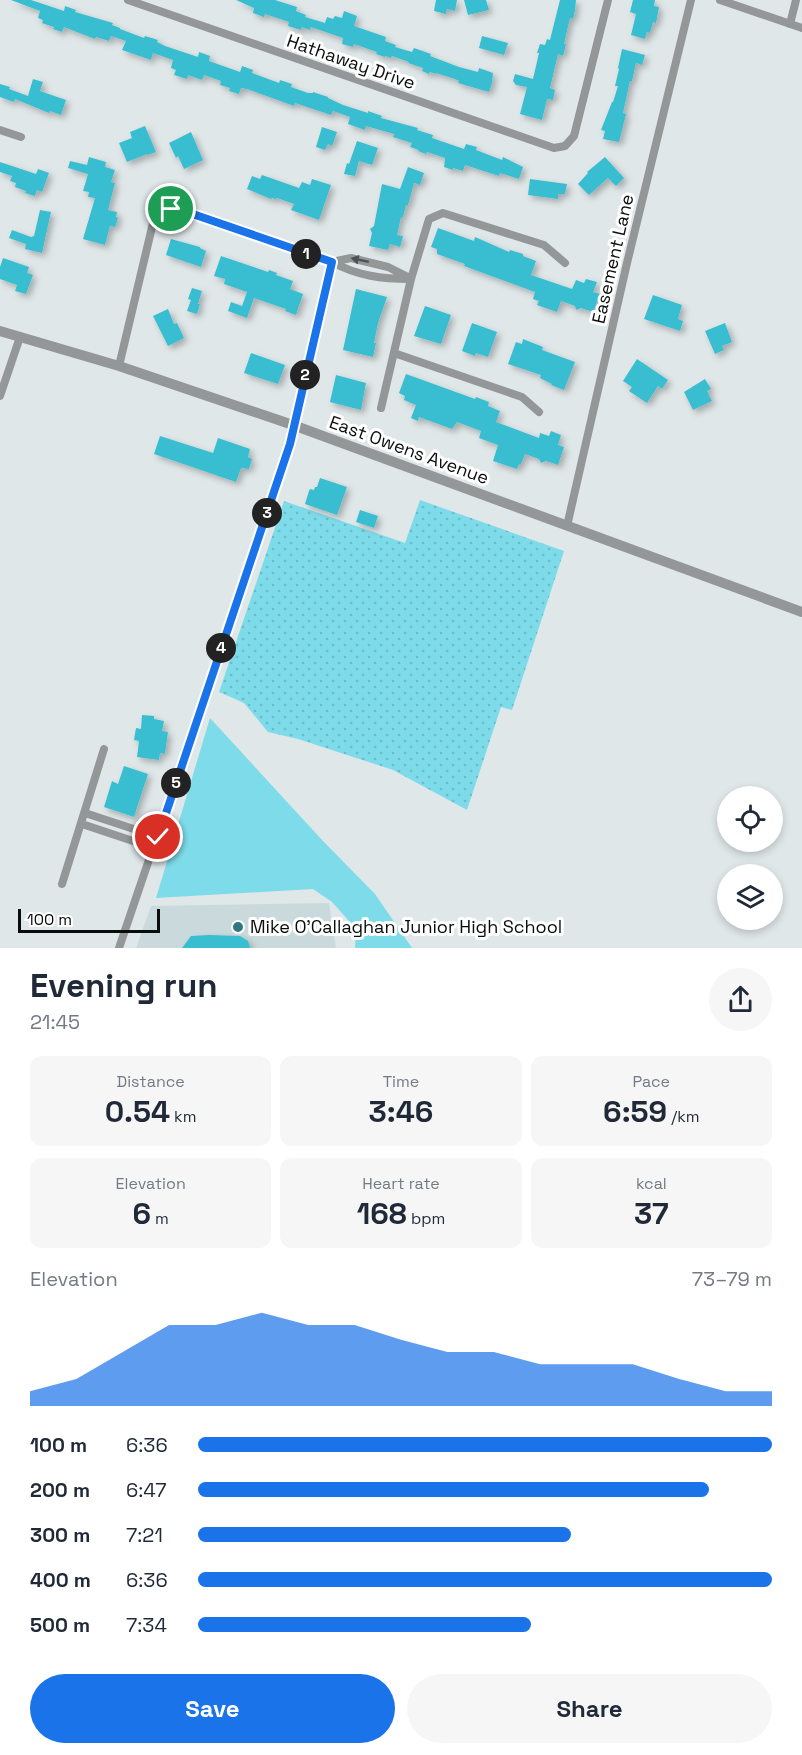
<!DOCTYPE html>
<meta charset="utf-8">
<style>
:root{--surface:#fff;--page:#f6f6f7;--text:#1f2937;--muted:#747a83;--accent:#1a73e8}
body{margin:0;font-family:"Space Grotesk",sans-serif;background:var(--page);color:var(--text);height:100vh;display:flex;flex-direction:column;font-size:22px;white-space:nowrap}
*{box-sizing:border-box;margin:0}
p{font-size:20px;color:var(--muted)}
.icon{flex:none;width:33px;height:33px;fill:none;stroke:currentColor;stroke-width:2;stroke-linecap:round;stroke-linejoin:round}
.map{position:relative;height:948px;overflow:hidden}
.panel{display:flex;flex-direction:column;background:var(--surface);flex:1}
.panel>*{flex:none}
.tools{position:absolute;left:717px;top:786px;display:grid;gap:12px}
.tools a{display:grid;place-items:center;width:66px;height:66px;border-radius:50%;background:var(--surface);box-shadow:0 3px 9px #0003;font-size:30px}
.scale{position:absolute;left:18px;bottom:15px;width:142px;box-sizing:border-box;padding-left:6px;border:3px solid #0a0c0c;border-top:0;font-size:16px;line-height:21px;white-space:nowrap;color:#0a0c0c;-webkit-text-stroke:4px #fff;paint-order:stroke}
.pin{position:absolute;display:grid;place-items:center;width:51px;height:51px;color:#fff;margin:-26px;border:3px solid #fff;border-radius:50%;box-shadow:0 2px 6px #0007}
.km{position:absolute;width:30px;height:30px;margin:-15px;border-radius:50%;background:#222;color:#fff;font-size:16px;line-height:30px;text-align:center}
.round{display:grid;place-items:center;flex:none;width:63px;height:63px;border-radius:32px;background:var(--page)}
.headline{display:flex;align-items:center;justify-content:space-between;height:102px;padding:0 30px}
h1{font-size:33px;font-weight:800;line-height:45px}
.metrics{display:grid;grid-template-columns:repeat(3,1fr);gap:9px;height:102px;padding:6px 30px}
.metrics div{display:grid;align-content:center;border-radius:12px;background:var(--page);text-align:center}
.metrics b{font-size:30px;font-weight:800}
.metrics small{font-size:16px;font-weight:400}
.metrics p{font-size:16px}
.chart{height:168px;padding:12px 30px}
.chart p{display:flex;justify-content:space-between}
.chart svg{width:100%;height:108px;margin-top:6px;fill:var(--accent);opacity:.7}
.primary-button{display:flex;gap:12px;margin-top:auto;padding:12px 30px}
.primary-button a{flex:1;height:69px;border-radius:36px;background:var(--accent);color:#fff;font-size:24px;font-weight:800;line-height:69px;text-align:center}
.primary-button a+a{background:var(--page);color:var(--text)}
ul{padding:0 30px;list-style:none;font-size:20px}
li{display:grid;grid-template-columns:96px 72px 1fr;align-items:center;height:45px}
li i{height:15px;border-radius:8px;background:var(--accent)}
.map>svg:first-child{display:block}
</style>
<div class="map">
<svg width="802" height="948" viewBox="0 0 802 948">
<defs>
<pattern id="grass-dots" width="8" height="8" patternUnits="userSpaceOnUse" patternTransform="scale(1.5)"><rect width="8" height="8" fill="#7edcea"/><path d="M2 2h.1M6 6h.1" fill="none" stroke="#6cbcc8" stroke-width="1.8" stroke-linecap="round"/></pattern>
<filter id="shadow"><feDropShadow dx="3.5" dy="3.5" stdDeviation="3" flood-color="#0004"/></filter>
</defs>
<rect width="100%" height="100%" fill="#e0e7e8"/>
<path fill="#cad9db" d="M329 903 336 948H136L151 906Z"/>
<path fill="url(#grass-dots)" d="M420 500 564 551 512 710 501 707 467 810 393 770 298 739 268 732 244 703 219 692 284 501 405 543Z"/>
<path fill="#7edcea" d="M210 718 323 841 375 894 412 948H355L356 929 332 902 313 889 156 898Z"/>
<path fill="#37bed0" filter="url(#shadow)" d="M11 0H31L64 11 65 6 76 10 75 12 113 23 112 25 120 28V29L144 38 145 36 158 40 157 42 165 46 198 57 199 52 210 56 209 61 240 72 242 66 253 70 252 73 279 83 280 80 292 84 291 87 308 93H313V92L328 97V98L343 105 368 113V111L382 116 381 118 418 128 417 130 433 135 432 138 464 149 466 144 477 147 476 150 502 160 503 157 523 167 519 179 500 173 499 176 465 165 463 171 453 168V170L444 167 445 158 427 152 426 154 418 151 419 150 410 147 412 143 393 137 394 134 366 126 365 130 348 124 350 117 333 111 331 115 295 103 294 106 247 89 241 88 239 94 229 91 230 88 220 85 221 81 204 75 202 80 188 75 187 79 174 75 176 70 171 68 173 60 153 53 151 60 122 50 126 41 111 36 109 41 96 37 95 39 64 27 62 32 53 29 54 27 42 23 43 20 38 18 40 11Z
M236 0H275L297 7 296 11 306 15 305 17 325 23 327 17 333 19 335 16 342 18 344 11 357 16 354 26 386 37 385 41 396 45 395 47 412 52 414 48 431 54 430 56 459 67 478 72 479 68 493 73 492 83 489 92 458 83 459 81 455 79 436 73V74L430 72 429 74 422 71 423 68 408 63 409 62 392 56 391 58 385 56V57L376 54 377 52 354 44 353 47 342 44 343 38 311 27 310 30 302 27 301 30 288 26 289 22 265 14 264 17 253 13 254 8Z
M436 0H457L455 11 447 9 446 14 434 11Z
M464 0H486L489 10 468 15Z
M560 0H576L575 10 573 19 570 18 564 44H566L563 56 558 54 550 88 555 90 553 100 547 99 542 120 520 114 527 87 516 85 513 81 515 74 533 79 539 53H537L540 44 545 45 547 39 550 40Z
M633 0H655L654 6 659 7 656 23 653 22 650 33 647 32 645 39 631 35 636 14 630 12Z
M482 36 508 43 504 55 479 48Z
M622 49 645 55 642 65 636 63 632 81H630L623 113 626 114 619 142 603 139 605 131 601 130 612 102H613L618 86H615L619 69 618 68Z
M33 79 43 82 40 91 66 100 61 115 50 111 49 113 15 99 14 102 0 97V84L10 87 9 89 28 96Z
M145 126 156 152 147 155V154L127 162 119 143 132 138 130 132Z
M322 127 337 132 332 146 328 144 325 150 316 147Z
M191 132 203 160 184 169 178 156 176 158 169 143Z
M357 141 378 148 372 165 359 161 355 176 344 174 347 163 349 164Z
M89 157 106 162 105 167 115 170 111 182 115 183 108 210 117 212 116 217 118 218 115 227 110 226 105 245 83 239 95 198 88 197 89 192 83 191 88 174 68 168 70 161 87 165Z
M605 157 624 178 616 186 608 178 589 195 578 184 588 173 587 172Z
M0 162 36 174 38 169 49 173 42 192 37 190 35 196 25 193 26 191 15 187 16 183 10 181 12 176 0 172Z
M408 167 424 173 420 185 414 183 408 205H406L403 217H401L397 235 403 236 400 247 390 244 388 250 369 246 372 233 370 229 374 226 382 184 400 189Z
M262 175 299 188 302 182 310 185 312 179 331 185 319 220 291 210 294 204 277 198 276 199 272 198 271 199 247 189 252 176 260 179Z
M530 179 567 184 565 194H558V199L528 195Z
M40 210 51 212 42 253 25 249 26 244 9 238 12 230 31 237 34 236Z
M438 228 474 241 475 237 509 252 510 250 523 254V256L536 261 531 275 572 289 576 280 584 283 586 279 597 282 593 292 600 294 593 312 581 308 576 310 575 306 561 301 557 312 537 305 539 301 533 299 535 292 464 266 465 264 437 254V249L431 247Z
M171 239 200 247V248L206 251 201 267 166 255Z
M221 256 268 272 269 270 277 273 276 275 293 281 290 289 303 294 296 315 285 311 286 309 254 298 247 318 228 311 231 302 242 306 247 292 224 284 225 279 214 276Z
M3 258 29 267 27 273 33 275 26 294 15 291 17 285 0 279V267Z
M192 288 202 291 198 304H200L197 314 187 311 191 300 188 299Z
M356 289 387 297 378 323 374 343H376L373 357 343 350Z
M653 295 682 305 678 319 683 321 680 331 644 319Z
M425 306 451 315 441 344 414 336Z
M168 309 174 324 177 323 184 338 168 346 153 316Z
M472 323 497 332 488 357 476 353 475 356 462 351Z
M725 323 732 342 722 346 724 350 715 354 705 331Z
M523 339 543 347 542 350 575 362 564 390 551 385 552 384 540 378 541 375 508 364 516 342 522 344Z
M251 353 285 365 278 384 244 373Z
M637 359 668 380 662 389 658 386 647 403 629 391 632 387 623 381Z
M406 374 475 399 476 397 489 402 488 406 500 411 496 422 539 438 540 433 549 436 551 431 561 435 558 445 564 447 558 465 546 461 541 463 539 459 525 454 521 464H519L517 469 493 461 498 445 479 438 481 431 457 422 452 429 419 417 418 421 411 418 416 405 404 400 405 396 399 393Z
M336 375 366 383 361 410 330 402Z
M705 379 711 389 707 391 712 401 693 410 684 392Z
M160 436 213 453 218 438 250 449 248 457 252 459 249 469 241 468 236 482 154 454Z
M320 478 347 487 337 515 305 504 309 491 310 489 314 490 315 487H317Z
M360 510 378 516 374 528 356 522Z
M142 715 154 716V719L164 721 162 731 168 732 165 754 160 753 159 760 137 757 139 741 134 740 136 728 141 729Z
M124 766 148 774 134 817 104 807 112 781 118 784Z
M209 935 240 936 248 941 250 948H182L191 936Z"/>
<g fill="none" stroke-linecap="round" stroke-linejoin="round">
<path stroke="#949797" stroke-width="8" d="M128 0 554 148 565 146 574 136 608 0
M720 0 802 28
M790 24 796 0
M0 130 21 137
M332 262 351 258 388 267 410 278
M394 353 522 397 539 412
M119 366 153 223C161 213 167 209 181 210L332 262C358 276 382 279 411 279
M0 396 20 337
M381 408 411 279 429 219 443 213 544 245 565 263
M567 526 627 263 691 0
M85 813 158 837
M82 824 154 848
M62 884 104 749
M119 948 290 444 332 262"/>
<path stroke="#949797" stroke-width="10" d="M0 331 119 366 293 425 802 612"/>
</g>
<defs><path id="oneway-solid" d="M-6-.8H1V-3.2L6.5 0L1 3.2V.8H-6Z" transform="scale(1.5)"/></defs>
<use fill="#4f5252" href="#oneway-solid" transform="translate(360 260) rotate(-168)"/>
<g fill="none" stroke-linecap="round" stroke-linejoin="round">
<defs>
<path id="route" d="M158 837 290 444 332 262 181 210 171 209"/>
</defs>
<use href="#route" stroke="#fff" stroke-width="12"/>
<use href="#route" stroke="#1a73e8" stroke-width="8"/>
</g>
<circle fill="#2f7781" stroke="#fff" stroke-width="2" cx="238" cy="927" r="6"/>
<g text-anchor="middle" stroke-width="6" stroke-linejoin="round" paint-order="stroke">
<g font-size="18" fill="#0a0c0c" stroke="#fff">
<text transform="translate(351 62) rotate(19)" y="6">Hathaway Drive</text>
<text transform="translate(613 259) rotate(-77)" y="6">Easement Lane</text>
<text transform="translate(409 450) rotate(20)" y="6">East Owens Avenue</text>
</g>
<g font-size="18" fill="#0a0c0c" stroke="#fff" text-anchor="start">
<text x="250" y="933">Mike O'Callaghan Junior High School</text>
</g>
</g>
</svg>
<div class="tools">
<a><svg class="icon" aria-label="locate" viewBox="0 0 24 24"><circle cx="12" cy="12" r="6"/><path d="M12 2v4M12 18v4M2 12h4M18 12h4"/></svg></a>
<a><svg class="icon" aria-label="layers" viewBox="0 0 24 24"><path d="M12 4l9 5-9 5-9-5zM3 14l9 5 9-5"/></svg></a>
</div>
<div class="scale">100 m</div>
<div class="pin" style="left:171px;top:209px;background:#1e9e55"><svg class="icon" aria-label="arrive" viewBox="0 0 24 24"><path d="M6 21V4h12l-3 4 3 4H6"/></svg></div>
<div class="pin" style="left:158px;top:837px;background:#d93025"><svg class="icon" aria-label="check" viewBox="0 0 24 24"><path d="M5 12l5 5 9-10"/></svg></div>
<b class="km" style="left:306px;top:254px">1</b>
<b class="km" style="left:305px;top:375px">2</b>
<b class="km" style="left:267px;top:513px">3</b>
<b class="km" style="left:221px;top:648px">4</b>
<b class="km" style="left:176px;top:783px">5</b>
</div>
<section class="panel">
<div class="headline"><div><h1>Evening run</h1><p>21:45</p></div><a class="round"><svg class="icon" aria-label="share" viewBox="0 0 24 24"><path d="M12 15V3M7 8l5-5 5 5M5 13v7h14v-7"/></svg></a></div>
<div class="metrics">
<div><p>Distance</p><b>0.54<small> km</small></b></div>
<div><p>Time</p><b>3:46</b></div>
<div><p>Pace</p><b>6:59<small> /km</small></b></div>
</div>
<div class="metrics">
<div><p>Elevation</p><b>6<small> m</small></b></div>
<div><p>Heart rate</p><b>168<small> bpm</small></b></div>
<div><p>kcal</p><b>37</b></div>
</div>
<div class="chart"><p><span>Elevation</span>73–79 m</p>
<svg viewBox="0 0 160 44" preserveAspectRatio="none"><path d="M0 44V38L10 33L20 22L30 11L40 11L50 6L60 11L70 11L80 17L90 22L100 22L110 27L120 27L130 27L140 33L150 38L160 38V44z"/></svg>
</div>
<ul>
<li><b>100 m</b>6:36<i style="width:100%"></i></li>
<li><b>200 m</b>6:47<i style="width:89%"></i></li>
<li><b>300 m</b>7:21<i style="width:65%"></i></li>
<li><b>400 m</b>6:36<i style="width:100%"></i></li>
<li><b>500 m</b>7:34<i style="width:58%"></i></li>
</ul>
<div class="primary-button"><a>Save</a><a>Share</a></div>
</section>
